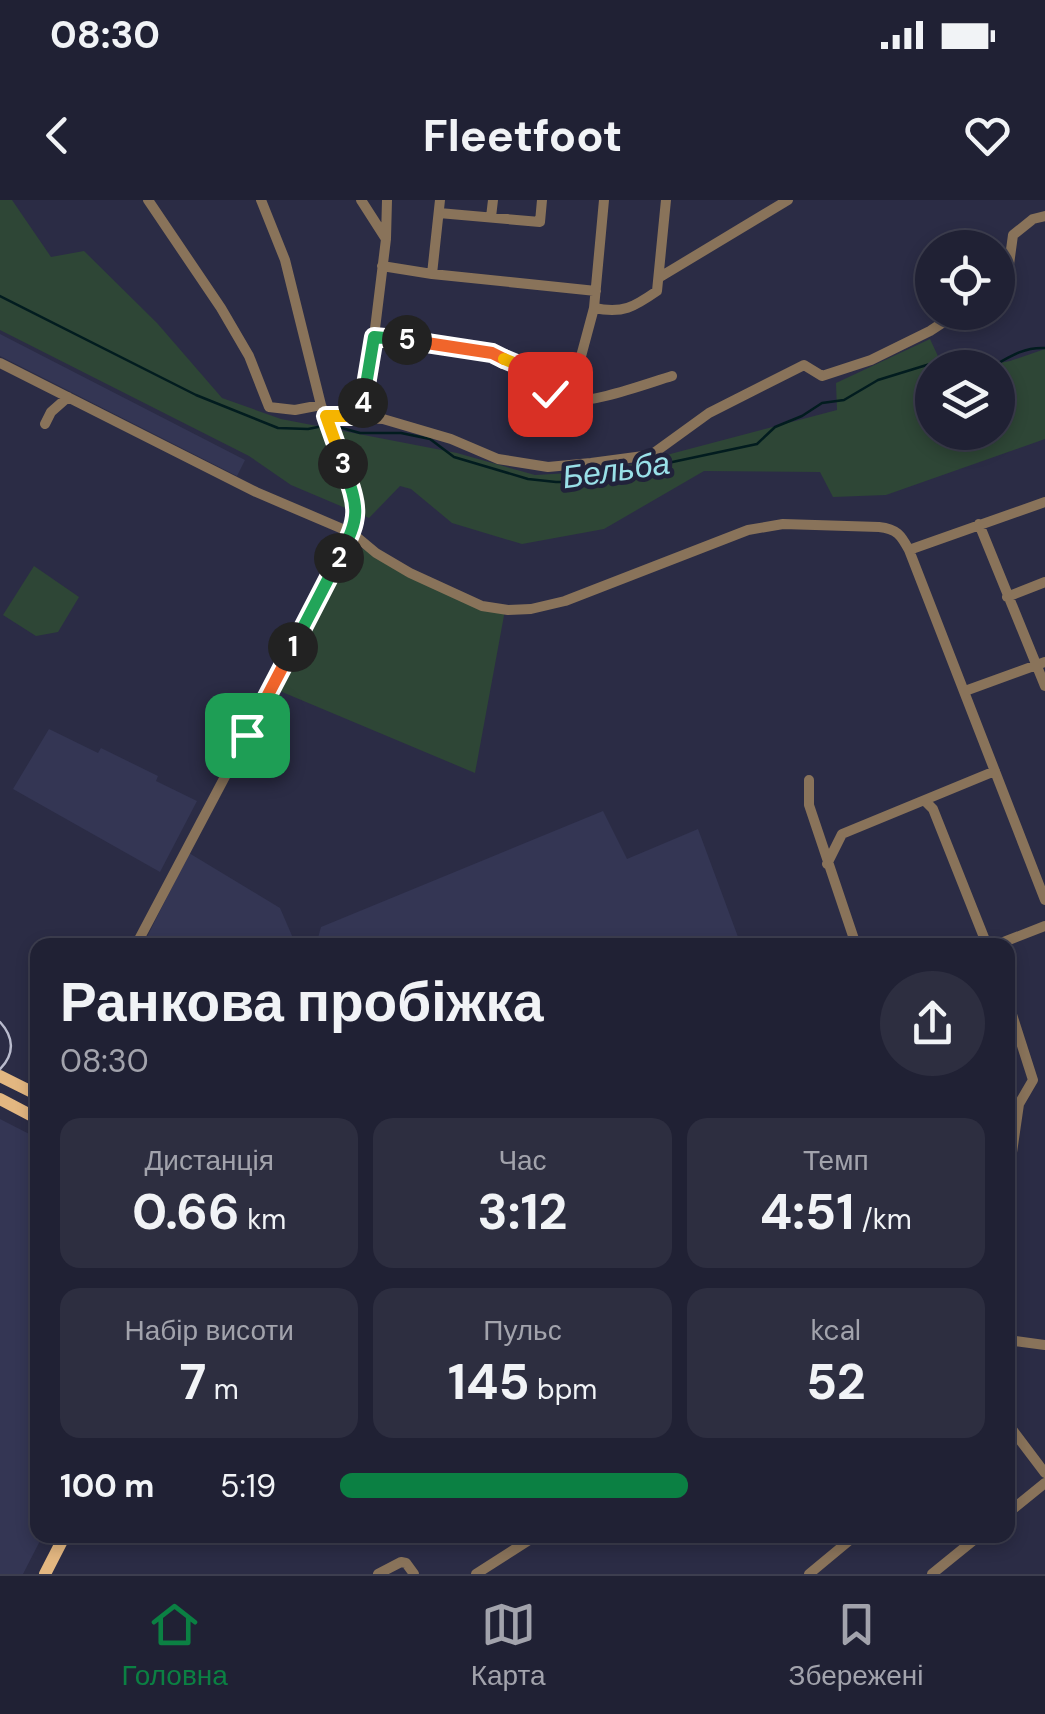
<!DOCTYPE html>
<html lang="uk">
<meta charset="utf-8">
<style>
:root{--surface:#202134;--page:#2d2e40;--text:#f1f3f6;--muted:#a2a3ac;--line:#3d3e4f;--accent:#0b8043}
body{margin:0;font-family:"DM Sans",sans-serif;background:var(--page);color:var(--text);height:100vh;display:flex;flex-direction:column;font-size:38px;white-space:nowrap}
*{box-sizing:border-box;margin:0}
p{font-size:32px;color:var(--muted)}
.icon{flex:none;width:55px;height:55px;fill:none;stroke:currentColor;stroke-width:2;stroke-linecap:round;stroke-linejoin:round}
.map{position:relative;flex:1;overflow:hidden}
.sheet{position:absolute;left:30px;top:738px;width:985px;height:605px;display:flex;flex-direction:column;background:var(--surface);border-radius:20px;box-shadow:0 5px 15px #0003,0 0 0 2px var(--line)}
.sheet>*{flex:none}
.fabs{position:absolute;left:915px;top:30px;display:grid;gap:20px}
.fabs a{display:grid;place-items:center;width:100px;height:100px;border-radius:50%;background:var(--surface);box-shadow:0 5px 15px #0003,0 0 0 2px var(--line);font-size:50px}
.pin{position:absolute;display:grid;place-items:center;width:85px;height:85px;color:#fff;margin:-42px;border-radius:20px;box-shadow:0 5px 15px #0006}
.km{position:absolute;width:50px;height:50px;margin:-25px;border-radius:50%;background:#222;color:#fff;font-size:28px;line-height:50px;text-align:center}
.round{display:grid;place-items:center;flex:none;width:105px;height:105px;border-radius:52px;background:var(--page)}
.overview{display:flex;align-items:center;justify-content:space-between;height:170px;padding:0 30px}
h1{font-size:55px;font-weight:700;line-height:75px}
.metrics{display:grid;grid-template-columns:repeat(3,1fr);gap:15px;height:170px;padding:10px 30px}
.metrics div{display:grid;align-content:center;border-radius:20px;background:var(--page);text-align:center}
.metrics b{font-size:50px;font-weight:700}
.metrics small{font-size:28px;font-weight:400}
.metrics p{font-size:28px}
ul{padding:0 30px;list-style:none;font-size:32px}
li{display:grid;grid-template-columns:160px 120px 1fr;align-items:center;height:75px}
li i{height:25px;border-radius:12px;background:var(--accent)}
.status{display:flex;justify-content:space-between;align-items:center;height:70px;padding:0 50px;background:var(--surface);direction:ltr}
.status svg{height:28px;fill:currentColor}
header{display:flex;justify-content:space-between;align-items:center;height:130px;padding:0 30px;background:var(--surface);font-size:45px;font-weight:700}
.dock{display:flex;justify-content:space-around;align-items:center;height:140px;border-top:2px solid var(--line);background:var(--surface);font-size:28px;color:var(--muted)}
.dock a{display:grid;justify-items:center;gap:5px}
.dock .active{color:var(--accent)}
.map>svg:first-child{display:block}
</style>
<div class="status"><b>08:30</b><svg viewBox="0 0 49 12"><path d="M0 12V9h3v3zM5 12V6h3v6zM10 12V3h3v9zM15 12V0h3v12zM26 1h20v11H26zM47 4h2v5h-2z"/></svg></div>
<header><svg class="icon" aria-label="back" viewBox="0 0 24 24"><path d="M15 5l-7 7 7 7"/></svg>Fleetfoot<svg class="icon" aria-label="heart" viewBox="0 0 24 24"><path d="M12 20l-8-8c-3-5 5-10 8-4 3-6 11-1 8 4z"/></svg></header>
<div class="map">
<svg width="1045" height="1374" viewBox="0 0 1045 1374">
<rect width="100%" height="100%" fill="#2b2c45"/>
<path fill="#343654" d="M0 134 245 260 237 276 0 156Z
M49 529 98 553 101 548 158 576 156 581 197 601 160 672 13 589Z
M603 611 627 659 698 629 741 745H316L321 727Z
M189 653 280 708 296 745H143Z
M0 919 37 938 38 1335H43L23 1374H0Z"/>
<path fill="#2e4636" d="M0 0H12L51 57 84 51 157 123 222 198 281 219 457 253 535 275 606 271 837 210 836 183 930 139 943 167 932 168V232H998V168L980 167 1010 161 1045 149V239L886 295 833 297 820 272 704 271 604 329 522 344 452 323 411 289 400 286 369 318 291 285 249 256 0 130Z
M351 343 427 381 505 410 475 573 275 489Z
M34 366 79 397 58 432 36 436 3 415Z"/>
<g fill="none" stroke-linecap="round" stroke-linejoin="round">
<path stroke="#021c1f" stroke-width="2.5" d="M0 96 196 195 278 228 308 229 323 226
M990 168C1009 157 1023 147 1045 148
M331 225 360 233H401L430 239 454 257 528 279 556 282H585L618 276 663 264 757 244 775 227 802 216 822 203 844 200 878 180 930 164 947 165 951 168"/>
<path stroke="#89735a" stroke-width="10" d="M148 0 221 108 249 156 269 207 295 210 321 205
M361 0 386 39 374 137 361 216
M439 13 540 22 542 0
M491 17 493 0
M386 38 387 0
M382 66 432 74 596 91
M432 74 440 0
M660 77 788 0
M998 104 1000 103 1005 94 1013 35 1033 19 1045 16
M594 108C623 114 634 107 657 91L666 0
M374 137C414 141 476 142 510 162 530 173 544 195 567 200 590 205 648 183 672 176
M0 163 256 292 352 333 376 353 410 373 482 406 508 410 531 409 565 401 748 330 783 324 879 327C897 329 901 335 909 350L1045 700
M569 201 594 108 604 0
M326 216 383 219 451 239 498 259 548 267 591 263 651 255 709 213 804 165 822 176 871 160 930 131 959 112
M45 224 51 212 68 197
M979 324 1045 486
M909 350 1045 302
M1007 397 1045 382
M965 491 1045 462
M809 580V605L856 745
M925 601 933 609 987 745
M827 664 842 634 995 571
M136 745 330 378 356 319 354 296 321 205 285 60 261 0
M996 745 1045 726
M1008 802 1033 880 1019 904 1008 980
M1008 1140 1045 1145
M1008 1224 1045 1273
M1008 1313 1045 1283
M378 1374 401 1362 406 1363 414 1374
M476 1374 537 1335
M809 1374 856 1335
M932 1374 980 1335"/>
<path stroke="#e3b781" stroke-width="12" d="M0 876 38 895
M0 899 38 919
M45 1374 65 1335"/>
<path stroke="#b9bbcd" stroke-width="2.5" d="M0 822C14 837 15 854 0 869"/>
</g>
<g fill="none" stroke-linecap="round" stroke-linejoin="round">
<defs>
<path id="split-1" d="M247 535 293 447"/>
<path id="split-2" d="M293 447 339 358"/>
<path id="split-3" d="M339 358C361 315 359 310 343 264"/>
<path id="split-4" d="M343 264 326 216H361L363 203"/>
<path id="split-5" d="M363 203 374 137 407 140"/>
<path id="split-6" d="M407 140 492 153 504 159"/>
<path id="split-7" d="M504 159 514 163 550 194"/>
</defs>
<use href="#split-1" stroke="#fff" stroke-width="20"/>
<use href="#split-2" stroke="#fff" stroke-width="20"/>
<use href="#split-3" stroke="#fff" stroke-width="20"/>
<use href="#split-4" stroke="#fff" stroke-width="20"/>
<use href="#split-5" stroke="#fff" stroke-width="20"/>
<use href="#split-6" stroke="#fff" stroke-width="20"/>
<use href="#split-7" stroke="#fff" stroke-width="20"/>
<use href="#split-1" stroke="#f0652b" stroke-width="12"/>
<use href="#split-2" stroke="#22a559" stroke-width="12"/>
<use href="#split-3" stroke="#22a559" stroke-width="12"/>
<use href="#split-4" stroke="#f5b400" stroke-width="12"/>
<use href="#split-5" stroke="#22a559" stroke-width="12"/>
<use href="#split-6" stroke="#f0652b" stroke-width="12"/>
<use href="#split-7" stroke="#f5b400" stroke-width="12"/>
</g>
<g text-anchor="middle" stroke-width="9" stroke-linejoin="round" paint-order="stroke">
<g font-size="32" font-style="italic" fill="#99e0e8" stroke="#21223a">
<text transform="translate(616 270) rotate(-8)" y="11">Бельба</text>
</g>
</g>
</svg>
<div class="fabs">
<a><svg class="icon" aria-label="locate" viewBox="0 0 24 24"><circle cx="12" cy="12" r="6"/><path d="M12 2v4M12 18v4M2 12h4M18 12h4"/></svg></a>
<a><svg class="icon" aria-label="layers" viewBox="0 0 24 24"><path d="M12 4l9 5-9 5-9-5zM3 14l9 5 9-5"/></svg></a>
</div>
<div class="pin" style="left:247px;top:535px;background:#1e9e55"><svg class="icon" aria-label="arrive" viewBox="0 0 24 24"><path d="M6 21V4h12l-3 4 3 4H6"/></svg></div>
<div class="pin" style="left:550px;top:194px;background:#d93025"><svg class="icon" aria-label="check" viewBox="0 0 24 24"><path d="M5 12l5 5 9-10"/></svg></div>
<b class="km" style="left:293px;top:447px">1</b>
<b class="km" style="left:339px;top:358px">2</b>
<b class="km" style="left:343px;top:264px">3</b>
<b class="km" style="left:363px;top:203px">4</b>
<b class="km" style="left:407px;top:140px">5</b>
<section class="sheet">
<div class="overview"><div><h1>Ранкова пробіжка</h1><p>08:30</p></div><a class="round"><svg class="icon" aria-label="share" viewBox="0 0 24 24"><path d="M12 15V3M7 8l5-5 5 5M5 13v7h14v-7"/></svg></a></div>
<div class="metrics">
<div><p>Дистанція</p><b>0.66<small> km</small></b></div>
<div><p>Час</p><b>3:12</b></div>
<div><p>Темп</p><b>4:51<small> /km</small></b></div>
</div>
<div class="metrics">
<div><p>Набір висоти</p><b>7<small> m</small></b></div>
<div><p>Пульс</p><b>145<small> bpm</small></b></div>
<div><p>kcal</p><b>52</b></div>
</div>
<ul>
<li><b>100 m</b>5:19<i style="width:54%"></i></li>
</ul>
</section>
</div>
<nav class="dock">
<a class="active"><svg class="icon" aria-label="home" viewBox="0 0 24 24"><path d="M3 11l9-7 9 7M6 9v11h12V9"/></svg>Головна</a>
<a><svg class="icon" aria-label="map" viewBox="0 0 24 24"><path d="M3 6l6-2 6 2 6-2v14l-6 2-6-2-6 2zM9 4v14M15 6v14"/></svg>Карта</a>
<a><svg class="icon" aria-label="saved" viewBox="0 0 24 24"><path d="M7 4h10v16l-5-4-5 4z"/></svg>Збережені</a>
</nav>
